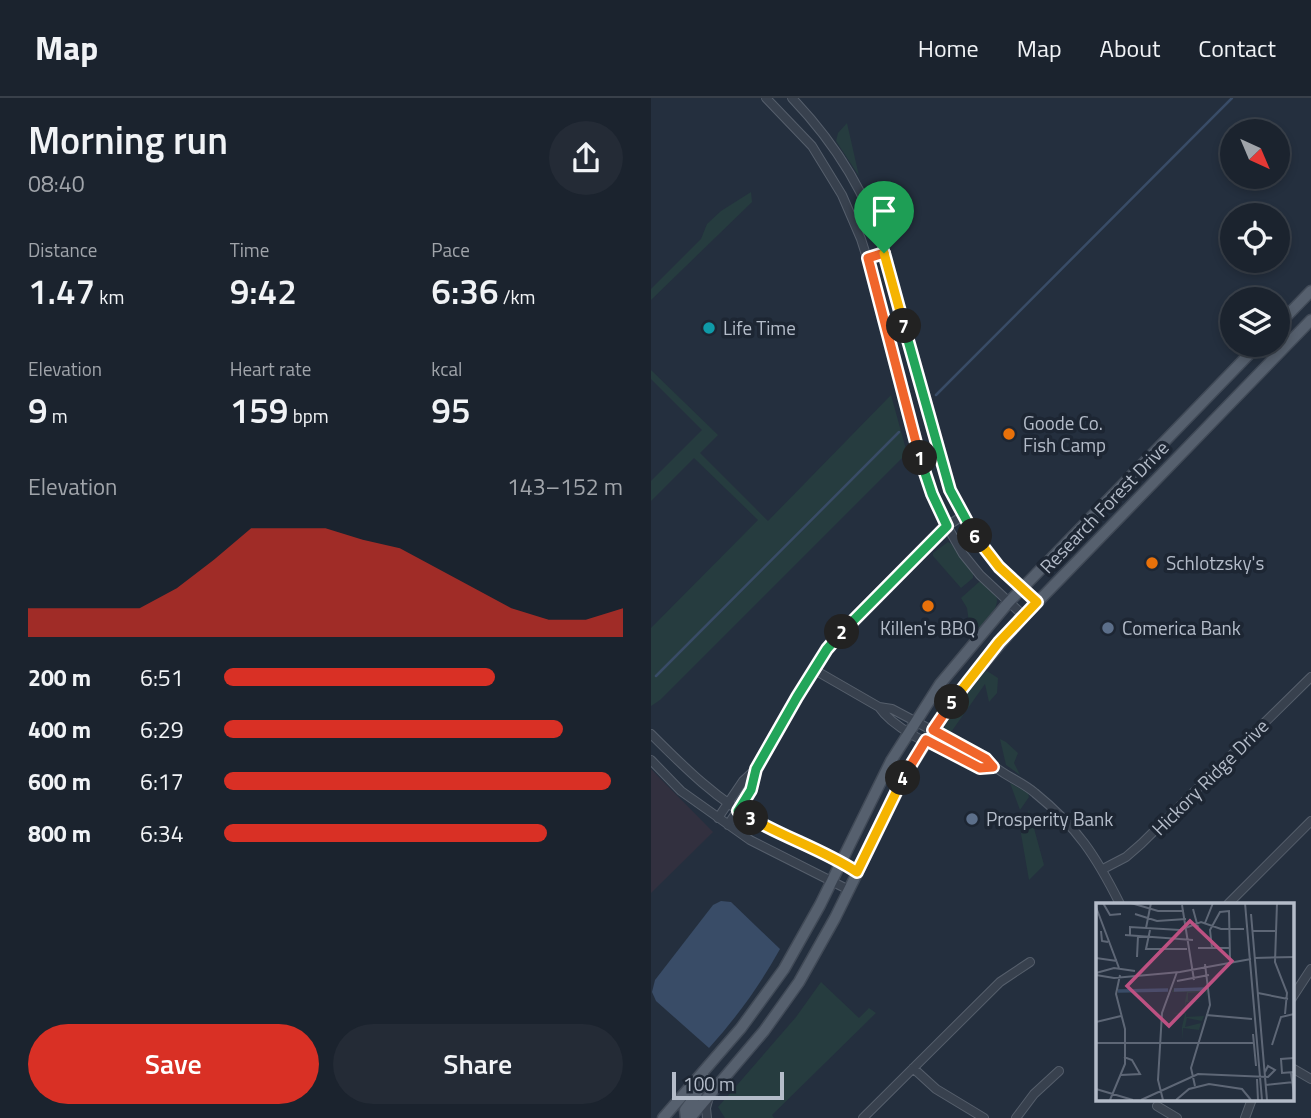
<!DOCTYPE html>
<meta charset="utf-8">
<style>
:root{--surface:#1b232e;--page:#242b36;--text:#f1f3f6;--muted:#a0a4aa;--line:#39404a;--accent:#d93025}
body{margin:0;font-family:"Titillium Web",sans-serif;background:var(--page);color:var(--text);height:100vh;display:flex;flex-direction:column;font-size:26px;white-space:nowrap}
*{box-sizing:border-box;margin:0}
p{font-size:23px;color:var(--muted)}
.icon{flex:none;width:38px;height:38px;fill:none;stroke:currentColor;stroke-width:2;stroke-linecap:round;stroke-linejoin:round}
.map{position:relative;flex:1;overflow:hidden}
.sheet{display:flex;flex-direction:column;background:var(--surface);width:651px}
.sheet>*{flex:none}
.needle{width:46px;rotate:136deg}
.controls{position:absolute;left:569px;top:21px;display:grid;gap:14px}
.controls a{display:grid;place-items:center;width:70px;height:70px;border-radius:50%;background:var(--surface);box-shadow:0 4px 10px #0003,0 0 0 2px var(--line);font-size:35px}
.scale{position:absolute;left:21px;bottom:18px;width:112px;box-sizing:border-box;padding-left:7px;border:4px solid #b4bcc9;border-top:0;font-size:19px;line-height:24px;white-space:nowrap;color:#b4bcc9;-webkit-text-stroke:5px #1d2633;paint-order:stroke}
.pin{position:absolute;display:grid;place-items:center;width:60px;height:60px;color:#fff;margin:-72px -30px;border-radius:50% 50% 50% 0;rotate:-45deg;box-shadow:0 0 7px #0007}
.pin .icon{rotate:45deg}
.km{position:absolute;width:35px;height:35px;margin:-18px;border-radius:50%;background:#222;color:#fff;font-size:19px;line-height:35px;text-align:center}
.round{display:grid;place-items:center;flex:none;width:74px;height:74px;border-radius:37px;background:var(--page)}
.overview{display:flex;align-items:center;justify-content:space-between;height:119px;padding:0 28px}
h1{font-size:38px;font-weight:600;line-height:52px}
.stats{display:grid;grid-template-columns:repeat(3,1fr);gap:10px;height:119px;padding:7px 28px}
.stats div{display:grid;align-content:center}
.stats b{font-size:35px;font-weight:600}
.stats small{font-size:19px;font-weight:400}
.stats p{font-size:19px}
.chart{height:196px;padding:14px 28px}
.chart p{display:flex;justify-content:space-between}
.chart svg{width:100%;height:126px;margin-top:7px;fill:var(--accent);opacity:.7}
.cta{display:flex;gap:14px;margin-top:auto;padding:14px 28px}
.cta a{flex:1;height:80px;border-radius:42px;background:var(--accent);color:#fff;font-size:28px;font-weight:600;line-height:80px;text-align:center}
.cta a+a{background:var(--page);color:var(--text)}
ul{padding:0 28px;list-style:none;font-size:23px}
li{display:grid;grid-template-columns:112px 84px 1fr;align-items:center;height:52px}
li i{height:18px;border-radius:9px;background:var(--accent)}
header{display:flex;align-items:center;gap:42px;box-sizing:border-box;height:98px;padding:0 35px;background:var(--surface);border-bottom:2px solid var(--line)}
header strong{font-size:33px}
nav{display:flex;gap:38px;margin-inline-start:auto;font-size:24px}
main{display:flex;flex:1;min-height:0}
.map>svg:first-child{display:block}
</style>
<header>
<strong>Map</strong>
<nav><a>Home</a><a>Map</a><a>About</a><a>Contact</a></nav>
</header>
<main>
<section class="sheet">
<div class="overview"><div><h1>Morning run</h1><p>08:40</p></div><a class="round"><svg class="icon" aria-label="share" viewBox="0 0 24 24"><path d="M12 15V3M7 8l5-5 5 5M5 13v7h14v-7"/></svg></a></div>
<div class="stats">
<div><p>Distance</p><b>1.47<small> km</small></b></div>
<div><p>Time</p><b>9:42</b></div>
<div><p>Pace</p><b>6:36<small> /km</small></b></div>
</div>
<div class="stats">
<div><p>Elevation</p><b>9<small> m</small></b></div>
<div><p>Heart rate</p><b>159<small> bpm</small></b></div>
<div><p>kcal</p><b>95</b></div>
</div>
<div class="chart"><p><span>Elevation</span>143–152 m</p>
<svg viewBox="0 0 160 44" preserveAspectRatio="none"><path d="M0 44V34L10 34L20 34L30 34L40 27L50 17L60 6L70 6L80 6L90 10L100 13L110 20L120 27L130 34L140 38L150 38L160 34V44z"/></svg>
</div>
<ul>
<li><b>200 m</b>6:51<i style="width:68%"></i></li>
<li><b>400 m</b>6:29<i style="width:85%"></i></li>
<li><b>600 m</b>6:17<i style="width:97%"></i></li>
<li><b>800 m</b>6:34<i style="width:81%"></i></li>
</ul>
<div class="cta"><a>Save</a><a>Share</a></div>
</section>
<div class="map">
<svg width="660" height="1020" viewBox="0 0 660 1020">
<rect width="100%" height="100%" fill="#242f3e"/>
<path fill="#32303f" d="M0 671 62 734 0 795Z"/>
<path fill="#263c3f" d="M196 25 208 78 185 43 187 35Z
M100 94 101 104 0 202V191L50 141 56 126 70 113Z
M0 272 67 337 49 355 117 423 240 297 256 355 9 602 0 608V530L107 422 43 360 0 403V383L51 332 0 281Z
M297 444 302 447 322 473V480L310 490 282 458V455Z
M328 484H332C336 488 342 493 345 498 351 511 328 529 320 538L316 510 310 500Z
M336 573 347 580 346 595 338 604 334 586 298 637 293 630 296 623 331 575Z
M349 641 355 644 367 655 363 665 369 677 355 667Z
M359 685 377 695 378 699 369 712Z
M378 712 393 767 378 782 369 730Z
M170 884 208 920 218 910 225 915 121 1017 123 1020H74L67 1009 145 919Z"/>
<path fill="#394c67" d="M70 803 80 804 129 851C109 887 86 919 58 950L5 903 1 894 4 882 62 807Z"/>
<g fill="none" stroke-linecap="round" stroke-linejoin="round">
<path stroke="#394c67" stroke-width="2.5" d="M285 297 581 0
M5 578 248 334"/>
<defs>
<path id="minor" d="M115 0 161 48 191 97 210 141 224 185 271 368 296 428 312 456 329 477 373 518
M141 0C183 44 216 95 233 154L299 392 328 445 348 469 386 504
M162 571 228 609 241 611 335 661C348 676 369 682 384 695 426 729 445 758 469 806
M228 609C246 636 300 655 329 670L342 669
M0 636C33 669 67 703 109 725 141 743 176 754 206 773
M0 662 30 693 99 742 198 792
M67 720 92 683 105 671 176 551 296 428 313 417
M77 727 100 692 105 671
M452 771 475 759 490 746 660 579
M577 806 660 723
M641 900 660 871
M262 970 285 991 333 1020
M641 970 660 981
M506 1008 526 1020
M56 1020 55 1010 58 999
M212 1020 349 884 379 864
M365 1020 383 996 408 973
M594 1020 601 1001"/>
<path id="major" d="M626 228 660 193
M12 1020 90 930 133 871 169 807 240 663 289 586 357 505 607 247
M35 1020 34 1012 45 997 53 979
M39 1020 113 933 148 884 184 820 255 676 304 599 373 518 660 222"/>
</defs>
<use href="#minor" stroke="#565f6c" stroke-width="10"/>
<use href="#major" stroke="#414a57" stroke-width="13"/>
<use href="#minor" stroke="#38414e" stroke-width="8"/>
<use href="#major" stroke="#56606e" stroke-width="10"/>
</g>
<g fill="none" stroke-linecap="round" stroke-linejoin="round">
<defs>
<path id="split-1" d="M233 155 217 160 269 360"/>
<path id="split-2" d="M191 534 296 428 281 396 269 360"/>
<path id="split-3" d="M100 720 87 713 100 692 105 671 146 599 176 551 191 534"/>
<path id="split-4" d="M100 720C134 740 173 752 206 774L252 680"/>
<path id="split-5" d="M252 680 275 642 329 670 342 669 335 661 282 632 301 604"/>
<path id="split-6" d="M301 604 348 544 386 504 348 469 324 438"/>
<path id="split-7" d="M253 228 299 392 324 438"/>
<path id="split-8" d="M233 155 253 228"/>
</defs>
<use href="#split-1" stroke="#fff" stroke-width="14"/>
<use href="#split-2" stroke="#fff" stroke-width="14"/>
<use href="#split-3" stroke="#fff" stroke-width="14"/>
<use href="#split-4" stroke="#fff" stroke-width="14"/>
<use href="#split-5" stroke="#fff" stroke-width="14"/>
<use href="#split-6" stroke="#fff" stroke-width="14"/>
<use href="#split-7" stroke="#fff" stroke-width="14"/>
<use href="#split-8" stroke="#fff" stroke-width="14"/>
<use href="#split-1" stroke="#f0652b" stroke-width="9"/>
<use href="#split-2" stroke="#22a559" stroke-width="9"/>
<use href="#split-3" stroke="#22a559" stroke-width="9"/>
<use href="#split-4" stroke="#f5b400" stroke-width="9"/>
<use href="#split-5" stroke="#f0652b" stroke-width="9"/>
<use href="#split-6" stroke="#f5b400" stroke-width="9"/>
<use href="#split-7" stroke="#22a559" stroke-width="9"/>
<use href="#split-8" stroke="#f5b400" stroke-width="9"/>
</g>
<circle fill="#0f9aa8" stroke="#1d2633" stroke-width="2.5" cx="58" cy="230" r="7"/>
<g fill="#e8710a" stroke="#1d2633" stroke-width="2.5">
<circle cx="358" cy="336" r="7"/>
<circle cx="501" cy="465" r="7"/>
<circle cx="277" cy="508" r="7"/>
</g>
<g fill="#5c6f8a" stroke="#1d2633" stroke-width="2.5">
<circle cx="457" cy="530" r="7"/>
<circle cx="321" cy="721" r="7"/>
</g>
<g text-anchor="middle" stroke-width="7" stroke-linejoin="round" paint-order="stroke">
<g font-size="19" fill="#b4bcc9" stroke="#1d2633" text-anchor="start">
<text x="72" y="237">Life Time</text>
<text x="372" y="332">Goode Co.<tspan x="372" dy="22">Fish Camp</tspan></text>
<text x="515" y="472">Schlotzsky's</text>
<text x="277" y="537" text-anchor="middle">Killen's BBQ</text>
<text x="471" y="537">Comerica Bank</text>
<text x="335" y="728">Prosperity Bank</text>
</g>
<g font-size="19" fill="#b4bcc9" stroke="#1d2633">
<text transform="translate(453 409) rotate(-46)" y="7">Research Forest Drive</text>
<text transform="translate(559 679) rotate(-45)" y="7">Hickory Ridge Drive</text>
</g>
</g>
<g transform="translate(445 805)">
<rect width="198" height="198" fill="#242f3e"/>
<path d="M78 85H112L111 94 110 89 92 90V98H109L90 99V114L108 113 106 118 91 115 89 124 105 120 103 127 87 125 86 137V124L89 111H72L90 110 89 98 91 89H76Z" fill="#263c3f"/>
<path fill="none" stroke="#394c67" stroke-width="3.5" d="M78 87 108 86M22 88 72 87"/>
<path fill="none" stroke="#5e6776" stroke-width="2" d="M7 0 14 12 25 11M35 0 62 8H88M149 0 166 197M181 0 179 59 191 90 189 111M86 2 98 77M0 4 23 65M97 6 103 28M39 11 61 18 90 16M155 11 171 197M109 20 117 0M50 25 55 0M54 27 50 46H91M5 28 6 38 12 39 6 38M157 28H179M29 32 97 37M34 32V24L84 27 105 19 125 26H148M102 45H134M116 45 114 27 124 9 133 8 134 56M41 54 42 33M0 55 21 58M159 55 198 54M0 70 18 65 39 68M0 72 18 75 84 69 155 56M81 78 113 72M162 90 192 96M110 112 156 116M0 119 25 113M157 131 160 163M0 140H157M176 142 185 114 198 111M198 155 185 156 186 170 198 169M195 170 198 191M25 172 44 171 36 157 28 154M161 176 162 197M170 182 198 179M99 183 95 165 114 102 109 61M0 186 37 197M14 197 29 161V126L20 91 24 72M45 197 102 171 172 174 179 167 172 163 169 169M67 197 62 177 66 110 81 69M80 197 93 186 113 181 146 186 155 197"/>
<path fill="#bd5182" fill-opacity="0.15" stroke="#bd5182" stroke-width="3.5" d="M94 18 136 58 73 123 31 83Z"/>
<rect width="198" height="198" fill="none" stroke="#b4bcc9" stroke-width="3.5"/>
</g>
</svg>
<div class="controls">
<a><svg class="needle" viewBox="-14 -14 28 28"><path d="M0-13l5 13h-10z" fill="#e53935"/><path d="M0 13l5-13h-10z" fill="#a0a4aa"/></svg></a>
<a><svg class="icon" aria-label="locate" viewBox="0 0 24 24"><circle cx="12" cy="12" r="6"/><path d="M12 2v4M12 18v4M2 12h4M18 12h4"/></svg></a>
<a><svg class="icon" aria-label="layers" viewBox="0 0 24 24"><path d="M12 4l9 5-9 5-9-5zM3 14l9 5 9-5"/></svg></a>
</div>
<div class="scale">100 m</div>
<div class="pin" style="left:233px;top:155px;background:#1e9e55"><svg class="icon" aria-label="arrive" viewBox="0 0 24 24"><path d="M6 21V4h12l-3 4 3 4H6"/></svg></div>
<b class="km" style="left:269px;top:360px">1</b>
<b class="km" style="left:191px;top:534px">2</b>
<b class="km" style="left:100px;top:720px">3</b>
<b class="km" style="left:252px;top:680px">4</b>
<b class="km" style="left:301px;top:604px">5</b>
<b class="km" style="left:324px;top:438px">6</b>
<b class="km" style="left:253px;top:228px">7</b>
</div>
</main>
